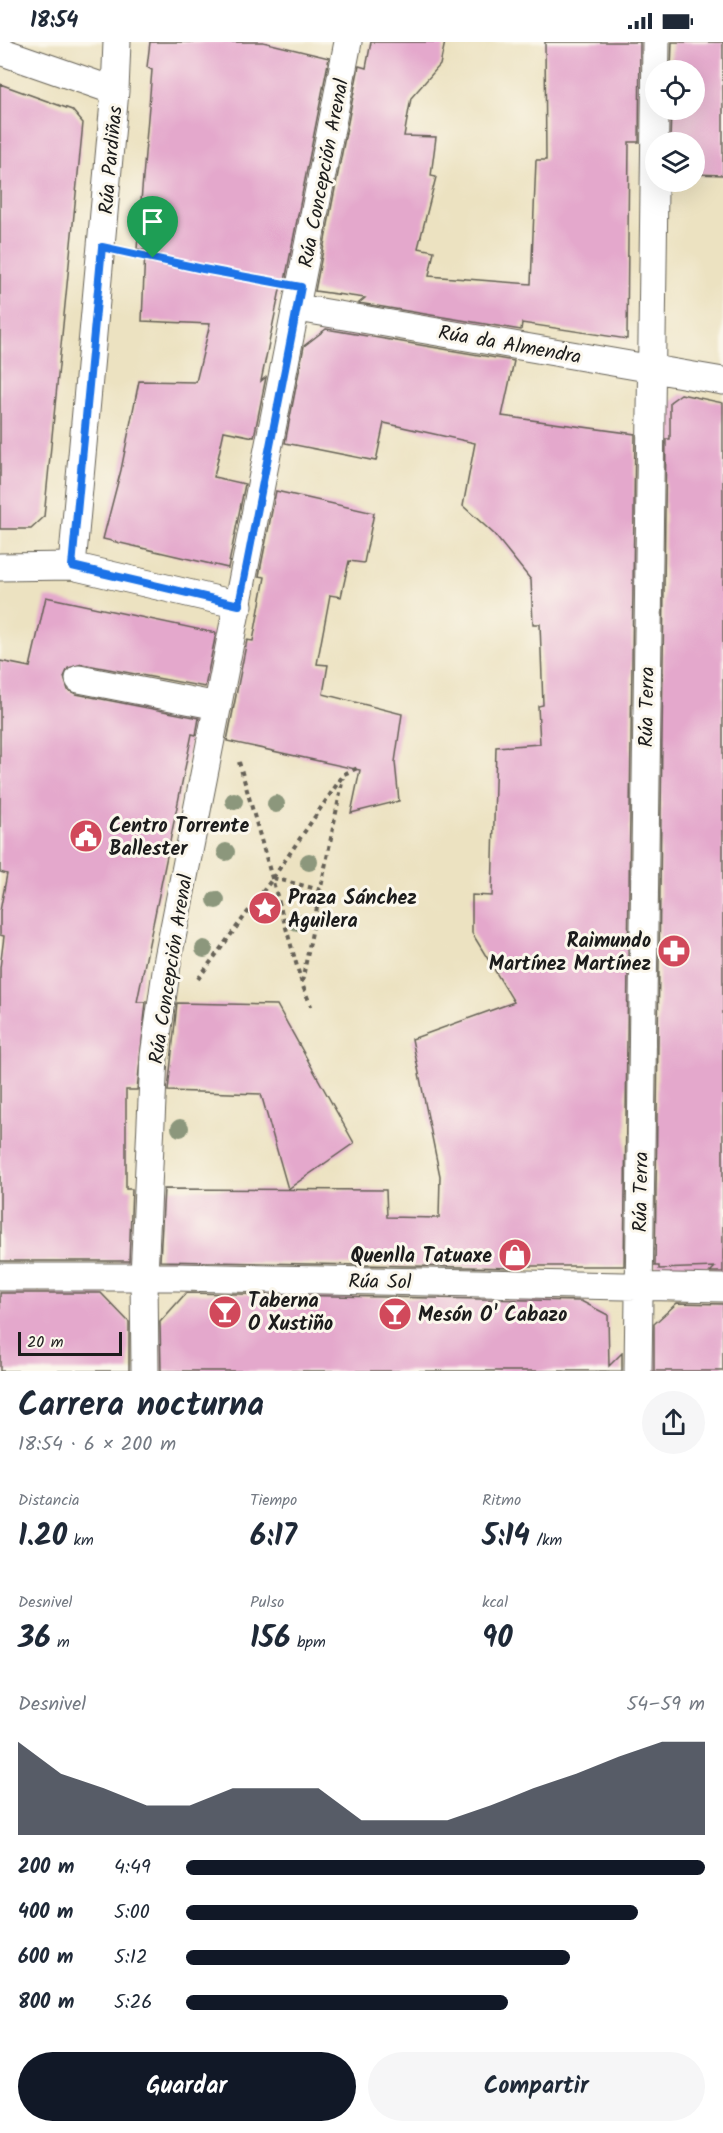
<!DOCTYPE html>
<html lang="es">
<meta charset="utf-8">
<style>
:root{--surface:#fff;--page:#f6f6f7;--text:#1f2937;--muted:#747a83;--accent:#111827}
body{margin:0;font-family:Kalam,sans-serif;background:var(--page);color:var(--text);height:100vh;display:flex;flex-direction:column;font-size:22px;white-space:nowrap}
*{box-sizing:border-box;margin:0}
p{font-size:20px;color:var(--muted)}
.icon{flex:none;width:33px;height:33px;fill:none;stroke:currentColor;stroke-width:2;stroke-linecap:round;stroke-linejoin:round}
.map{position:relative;height:1329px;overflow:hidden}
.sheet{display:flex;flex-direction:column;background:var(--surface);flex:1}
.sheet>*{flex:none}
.tools{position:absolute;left:645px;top:18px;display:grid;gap:12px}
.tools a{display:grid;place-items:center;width:60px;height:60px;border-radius:50%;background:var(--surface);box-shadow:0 6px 24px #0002;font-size:30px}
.scale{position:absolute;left:18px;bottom:15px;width:104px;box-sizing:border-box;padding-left:6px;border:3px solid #1c1c1c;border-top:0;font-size:16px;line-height:21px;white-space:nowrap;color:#1c1c1c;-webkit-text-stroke:4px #fbf7ec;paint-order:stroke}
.pin{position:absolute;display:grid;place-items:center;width:51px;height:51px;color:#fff;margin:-62px -26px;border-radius:50% 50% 50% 0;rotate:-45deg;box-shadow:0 0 6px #0007}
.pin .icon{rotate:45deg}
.round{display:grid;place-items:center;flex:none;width:63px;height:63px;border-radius:32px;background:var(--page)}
.summary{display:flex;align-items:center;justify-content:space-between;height:102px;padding:0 18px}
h1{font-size:33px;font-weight:800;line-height:45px}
.metrics{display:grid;grid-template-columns:repeat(3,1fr);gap:9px;height:102px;padding:6px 18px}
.metrics div{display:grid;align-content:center}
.metrics b{font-size:30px;font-weight:800}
.metrics small{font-size:16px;font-weight:400}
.metrics p{font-size:16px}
.chart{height:168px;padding:12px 18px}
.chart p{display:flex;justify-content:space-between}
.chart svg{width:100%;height:108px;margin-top:6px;fill:var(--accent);opacity:.7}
.action{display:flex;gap:12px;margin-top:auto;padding:12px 18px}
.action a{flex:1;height:69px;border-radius:36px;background:var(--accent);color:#fff;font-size:24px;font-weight:800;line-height:69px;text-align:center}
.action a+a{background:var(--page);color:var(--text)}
ul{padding:0 18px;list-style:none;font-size:20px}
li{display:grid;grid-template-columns:96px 72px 1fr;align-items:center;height:45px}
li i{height:15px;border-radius:8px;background:var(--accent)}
.status{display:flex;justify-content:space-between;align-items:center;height:42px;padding:0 30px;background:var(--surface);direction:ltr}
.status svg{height:16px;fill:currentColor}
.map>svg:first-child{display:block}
</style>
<div class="status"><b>18:54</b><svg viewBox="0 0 49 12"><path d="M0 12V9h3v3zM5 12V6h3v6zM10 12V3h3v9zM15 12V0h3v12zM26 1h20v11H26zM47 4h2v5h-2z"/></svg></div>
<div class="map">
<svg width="723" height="1329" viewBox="0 0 723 1329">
<rect width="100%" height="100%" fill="#fbf7ec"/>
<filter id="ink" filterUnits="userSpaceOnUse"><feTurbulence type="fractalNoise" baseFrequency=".0167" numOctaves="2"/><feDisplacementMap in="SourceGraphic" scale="12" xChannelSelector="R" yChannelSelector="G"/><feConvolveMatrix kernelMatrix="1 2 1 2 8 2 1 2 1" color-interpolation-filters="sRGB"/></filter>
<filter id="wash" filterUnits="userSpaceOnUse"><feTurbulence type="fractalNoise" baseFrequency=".008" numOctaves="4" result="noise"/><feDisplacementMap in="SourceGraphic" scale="24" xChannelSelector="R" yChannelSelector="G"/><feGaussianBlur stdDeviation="1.35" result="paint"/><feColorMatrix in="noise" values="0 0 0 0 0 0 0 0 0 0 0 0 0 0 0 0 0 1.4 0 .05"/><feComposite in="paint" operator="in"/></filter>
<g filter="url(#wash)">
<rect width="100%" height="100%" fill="#ece2c1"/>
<g id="blocks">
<path fill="#e4a8cc" d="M150 0H263L329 16 284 244 281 243 261 339 266 335 254 395 224 389 214 435 245 442 228 526 103 497 121 428 139 339 196 340 210 282 142 279 145 208 137 207 152 28 147 25Z
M371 0H445L440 23 411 56 404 94 436 95 431 134 436 135 418 206 434 209 429 234 531 242 536 118H546L545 0H640L639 100H629L627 297 522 281 521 288 359 261 365 256 315 249 359 24 366 26Z
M672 0H723V133L694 132V100H670L671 68H694V28H671Z
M0 42 72 68 83 81 44 475 31 487H0Z
M326 287 514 319 502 374 635 392 624 1224H510L515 1226 160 1219 164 1147 386 1148 387 1175 439 1176 440 1134 412 997 514 960 472 891V853L492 854 496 705 540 702 538 664 543 663 540 582H533L531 538 494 492 463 464 475 401 384 381 376 419 285 401 304 304Z
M681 352 723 361V1230H710L715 1225 659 1227V1224H655L666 397H670V360Z
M276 449 374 471 364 521 349 519 341 555 330 553 317 622 328 623 323 652 402 672 395 720 399 759 351 771 360 728 227 699 247 598 253 599 265 535 259 534Z
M46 555 216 591 205 645 82 622 68 626 64 635 68 648 76 652 199 676 196 693 192 692 137 960H146L137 1048H126V1147H132L129 1219H0V926L4 894 0 893V869L7 832 0 830V619L30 625Z
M177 961 277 963 354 1101 288 1147 261 1052 168 1049Z
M0 1251H101L129 1280V1329H0Z
M186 1251 581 1259 608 1273 609 1324 622 1311V1329H161L160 1280Z
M677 1261 723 1262V1329H654V1282Z"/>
</g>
</g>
<g filter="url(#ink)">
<use href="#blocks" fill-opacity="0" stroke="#656156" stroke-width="1.5"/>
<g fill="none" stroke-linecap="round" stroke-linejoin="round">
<defs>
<path id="street" d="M0 9 115 49 72 524
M115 49 117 0
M298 266 723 339
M0 525 72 524 239 563
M79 637 218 664
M0 1235H176L723 1246
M145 1329 144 1234 154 1014 168 916 348 0
M638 1329 656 0"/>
</defs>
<use href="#street" stroke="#656156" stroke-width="29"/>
<path stroke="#656156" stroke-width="4" stroke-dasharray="4.5 4.5" stroke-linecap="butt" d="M131 211 270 239
M239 720 302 942 311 964
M273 836 321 848
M198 937 273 836 344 732 360 725
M302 940 343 736"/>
<use href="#street" stroke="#fff" stroke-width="27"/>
</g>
<g fill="#8c977c">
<circle cx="234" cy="759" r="9"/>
<circle cx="276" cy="762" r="9"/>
<circle cx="226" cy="810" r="9"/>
<circle cx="309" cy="820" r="9"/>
<circle cx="216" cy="858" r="9"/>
<circle cx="297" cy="880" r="9"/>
<circle cx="204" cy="907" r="9"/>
<circle cx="180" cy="1086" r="9"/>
</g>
</g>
<g fill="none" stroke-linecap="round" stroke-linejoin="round" filter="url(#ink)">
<defs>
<path id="route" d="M102 205 203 227 301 245 239 563 72 524Z"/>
</defs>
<use href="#route" stroke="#fff" stroke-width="12"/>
<use href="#route" stroke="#1a73e8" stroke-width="8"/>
</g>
<defs>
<symbol id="civic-disc" viewBox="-11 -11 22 22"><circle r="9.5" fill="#d1495b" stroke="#fbf7ec"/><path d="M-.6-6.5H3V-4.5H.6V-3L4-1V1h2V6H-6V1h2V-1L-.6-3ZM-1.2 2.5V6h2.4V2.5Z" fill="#fff"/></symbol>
<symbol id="sight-disc" viewBox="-11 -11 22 22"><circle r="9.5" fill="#d1495b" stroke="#fbf7ec"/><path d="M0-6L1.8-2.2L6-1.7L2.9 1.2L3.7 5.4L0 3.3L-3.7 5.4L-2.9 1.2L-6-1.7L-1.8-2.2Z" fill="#fff"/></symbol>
<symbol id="pharmacy-disc" viewBox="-11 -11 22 22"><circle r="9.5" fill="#d1495b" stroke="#fbf7ec"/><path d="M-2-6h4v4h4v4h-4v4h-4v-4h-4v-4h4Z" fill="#fff"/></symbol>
<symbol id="shop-disc" viewBox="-11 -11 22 22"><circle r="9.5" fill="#d1495b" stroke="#fbf7ec"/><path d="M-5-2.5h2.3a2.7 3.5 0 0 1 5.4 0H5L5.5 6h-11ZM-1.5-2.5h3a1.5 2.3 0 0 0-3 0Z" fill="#fff"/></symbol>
<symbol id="bar-disc" viewBox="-11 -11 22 22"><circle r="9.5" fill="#d1495b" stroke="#fbf7ec"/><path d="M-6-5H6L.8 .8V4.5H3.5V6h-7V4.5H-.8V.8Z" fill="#fff"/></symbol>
</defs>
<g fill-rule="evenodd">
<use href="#civic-disc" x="67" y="775" width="38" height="38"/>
<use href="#sight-disc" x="246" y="847" width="38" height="38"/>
<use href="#pharmacy-disc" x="655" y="890" width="38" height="38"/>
<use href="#shop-disc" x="496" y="1194" width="38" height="38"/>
<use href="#bar-disc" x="206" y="1251" width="38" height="38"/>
<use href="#bar-disc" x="376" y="1253" width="38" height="38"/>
</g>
<g text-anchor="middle" stroke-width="6" stroke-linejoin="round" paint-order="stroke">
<g font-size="20" fill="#1c1c1c" stroke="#fbf7ec">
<text transform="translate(110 118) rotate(-85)" y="7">Rúa Pardiñas</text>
<text transform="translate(323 131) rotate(-79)" y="7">Rúa Concepción Arenal</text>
<text transform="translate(510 302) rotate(10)" y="7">Rúa da Almendra</text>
<text transform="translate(646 665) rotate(-89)" y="7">Rúa Terra</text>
<text transform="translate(170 927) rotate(-81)" y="7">Rúa Concepción Arenal</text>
<text transform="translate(640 1150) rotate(-89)" y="7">Rúa Terra</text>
<text transform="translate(380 1239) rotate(1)" y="7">Rúa Sol</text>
</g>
<g font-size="20" font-weight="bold" fill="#1c1c1c" stroke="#fbf7ec" text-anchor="start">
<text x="109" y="790">Centro Torrente<tspan x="109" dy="23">Ballester</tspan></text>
<text x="288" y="862">Praza Sánchez<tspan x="288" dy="23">Aguilera</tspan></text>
<text x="651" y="905" text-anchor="end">Raimundo<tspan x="651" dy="23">Martínez Martínez</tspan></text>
<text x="492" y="1220" text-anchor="end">Quenlla Tatuaxe</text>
<text x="248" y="1265">Taberna<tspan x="248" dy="23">O Xustiño</tspan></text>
<text x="418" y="1279">Mesón O' Cabazo</text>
</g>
</g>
</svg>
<div class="tools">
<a><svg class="icon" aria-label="locate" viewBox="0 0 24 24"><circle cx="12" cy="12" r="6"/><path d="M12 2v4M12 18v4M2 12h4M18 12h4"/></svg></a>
<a><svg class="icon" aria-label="layers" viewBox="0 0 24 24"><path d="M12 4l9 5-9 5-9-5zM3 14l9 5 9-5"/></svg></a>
</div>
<div class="scale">20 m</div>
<div class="pin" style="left:153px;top:216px;background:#1e9e55"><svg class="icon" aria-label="arrive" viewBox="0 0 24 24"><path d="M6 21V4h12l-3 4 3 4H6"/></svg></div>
</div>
<section class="sheet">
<div class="summary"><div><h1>Carrera nocturna</h1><p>18:54 · 6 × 200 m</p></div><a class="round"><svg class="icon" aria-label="share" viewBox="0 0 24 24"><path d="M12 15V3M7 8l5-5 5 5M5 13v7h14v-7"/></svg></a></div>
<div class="metrics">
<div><p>Distancia</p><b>1.20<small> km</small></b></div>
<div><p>Tiempo</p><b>6:17</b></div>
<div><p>Ritmo</p><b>5:14<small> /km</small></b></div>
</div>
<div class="metrics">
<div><p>Desnivel</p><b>36<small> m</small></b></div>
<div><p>Pulso</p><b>156<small> bpm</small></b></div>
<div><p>kcal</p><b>90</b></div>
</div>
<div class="chart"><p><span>Desnivel</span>54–59 m</p>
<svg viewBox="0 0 160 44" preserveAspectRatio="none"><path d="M0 44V6L10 19L20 25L30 32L40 32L50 25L60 25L70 25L80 38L90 38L100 38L110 32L120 25L130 19L140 12L150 6L160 6V44z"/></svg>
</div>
<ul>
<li><b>200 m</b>4:49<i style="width:100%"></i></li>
<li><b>400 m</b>5:00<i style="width:87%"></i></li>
<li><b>600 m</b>5:12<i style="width:74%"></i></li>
<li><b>800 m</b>5:26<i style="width:62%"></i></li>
</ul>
<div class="action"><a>Guardar</a><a>Compartir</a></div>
</section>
